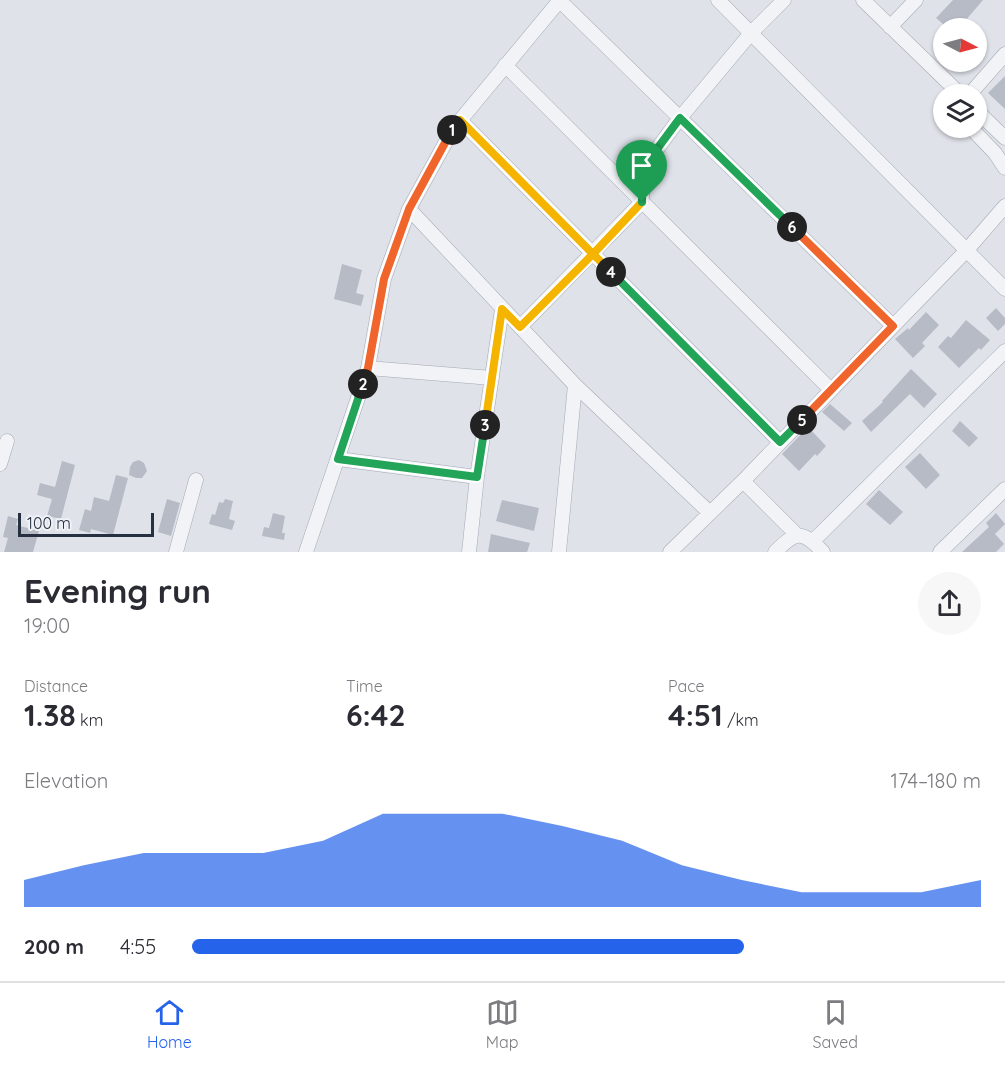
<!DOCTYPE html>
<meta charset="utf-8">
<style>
:root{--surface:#fff;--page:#f7f7f7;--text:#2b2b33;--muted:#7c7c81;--line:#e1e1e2;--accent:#2563eb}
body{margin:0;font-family:Quicksand,sans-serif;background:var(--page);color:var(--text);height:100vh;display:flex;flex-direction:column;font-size:22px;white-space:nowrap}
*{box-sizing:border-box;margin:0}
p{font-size:20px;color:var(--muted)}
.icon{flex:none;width:33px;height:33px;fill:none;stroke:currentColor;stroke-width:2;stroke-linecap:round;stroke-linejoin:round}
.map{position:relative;height:552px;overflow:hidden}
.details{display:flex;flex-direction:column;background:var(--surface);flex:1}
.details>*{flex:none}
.needle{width:39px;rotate:96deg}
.controls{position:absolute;left:933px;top:18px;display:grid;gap:12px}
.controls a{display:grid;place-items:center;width:54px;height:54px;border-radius:50%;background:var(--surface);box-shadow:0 2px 4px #0004;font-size:30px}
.scale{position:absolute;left:18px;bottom:15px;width:136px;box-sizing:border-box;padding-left:6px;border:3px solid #273040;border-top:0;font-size:16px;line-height:21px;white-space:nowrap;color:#273040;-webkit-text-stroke:4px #eef1f6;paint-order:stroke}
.pin{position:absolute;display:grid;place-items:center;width:51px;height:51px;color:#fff;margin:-62px -26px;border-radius:50% 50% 50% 0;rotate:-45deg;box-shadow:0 0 6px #0007}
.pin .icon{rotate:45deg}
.km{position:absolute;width:30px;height:30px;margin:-15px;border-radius:50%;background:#222;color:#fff;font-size:16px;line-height:30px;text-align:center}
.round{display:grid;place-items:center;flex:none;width:63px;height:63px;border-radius:32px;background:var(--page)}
.overview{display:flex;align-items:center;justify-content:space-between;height:102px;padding:0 24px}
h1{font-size:33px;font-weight:700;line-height:45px}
.stats{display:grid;grid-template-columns:repeat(3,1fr);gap:9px;height:102px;padding:6px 24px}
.stats div{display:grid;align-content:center}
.stats b{font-size:30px;font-weight:700}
.stats small{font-size:16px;font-weight:400}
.stats p{font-size:16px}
.chart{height:168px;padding:12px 24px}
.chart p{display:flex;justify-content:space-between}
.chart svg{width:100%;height:108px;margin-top:6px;fill:var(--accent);opacity:.7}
ul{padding:0 24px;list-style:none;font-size:20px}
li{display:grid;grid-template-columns:96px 72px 1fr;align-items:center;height:45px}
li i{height:15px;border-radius:8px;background:var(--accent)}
.tab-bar{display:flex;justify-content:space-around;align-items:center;height:84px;border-top:2px solid var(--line);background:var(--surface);font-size:16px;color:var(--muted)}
.tab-bar a{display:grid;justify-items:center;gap:3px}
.tab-bar .on{color:var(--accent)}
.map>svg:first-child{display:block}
</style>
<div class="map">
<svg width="1005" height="552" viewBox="0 0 1005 552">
<rect width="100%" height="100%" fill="#dfe2e9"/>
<path fill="#b6bbc6" d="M953 0H983L959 28H948L936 18Z
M1005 76V109L988 93Z
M342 264 362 270 356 293 364 295 361 306 334 299Z
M996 308 1005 318V324L998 331 986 318Z
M926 312 939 325 922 343 925 346 913 358 895 339 908 328 909 330Z
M966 320 990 340 981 350 979 348 959 368 938 347 948 336 951 338Z
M911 369 937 394 924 408 910 394 871 432 862 421 883 402 882 401Z
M830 404 852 423 844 431 822 412Z
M960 421 978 438 969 447 952 431Z
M808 427 826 446 817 456 815 454 799 471 782 454Z
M920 453 940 475 926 489 905 467Z
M139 460 144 463 147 471 142 478H136L129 475 130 467 133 462Z
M62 461 75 465 61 519 47 516 52 499 37 495 40 483 55 487Z
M116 475 128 478 113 535 91 529 90 533 79 530 85 509 91 511 94 497 109 501Z
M879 490 903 512 890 525 866 504Z
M167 499 180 503 171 536 158 532Z
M225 499 233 501 229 519 235 521 232 530 209 524 212 514 215 515 219 502 223 503Z
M502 500 539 508 534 531 496 521Z
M273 513 285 516 282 533H285L284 540 262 536 264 527 269 528Z
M996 513 1005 524 995 534 1004 544 996 552H962L989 527 986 523Z
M8 516 18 519 16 525 39 531 33 552H4L8 538 3 537Z
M491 534 530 543 527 552H488Z"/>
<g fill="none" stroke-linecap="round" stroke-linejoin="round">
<defs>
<path id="minor" d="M718 0 1005 289
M863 0 960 94
M560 1 893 326
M890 27 916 0
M505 65 831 390
M970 94 1005 54
M976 110 1005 138
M460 120 780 442
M971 128 995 153 1005 168
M409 209 575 385 710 513
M520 327 642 202V178L654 153 680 118 751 33 784 0
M368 368 492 378
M338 459 477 477
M0 464 7 441
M743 481 797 535
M813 541 1005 351
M176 552 196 480
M306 552 368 368 384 279 409 209 453 129 560 0
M469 552 477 477 502 309
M559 552 575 385
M670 552 743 481 966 251 1005 206
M775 552C796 531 802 530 823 552
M940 552 1005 489"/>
</defs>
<use href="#minor" stroke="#a4a9b3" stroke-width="15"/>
<use href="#minor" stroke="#f1f3f7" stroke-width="14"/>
</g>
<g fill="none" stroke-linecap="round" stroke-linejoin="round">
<defs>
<path id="split-1" d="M452 130 460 120 593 254 642 202"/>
<path id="split-2" d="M363 384 368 368 384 279 409 209 452 130"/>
<path id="split-3" d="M363 384 338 459 477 477 485 425"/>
<path id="split-4" d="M485 425 502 309 520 327 593 254 611 272"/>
<path id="split-5" d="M611 272 780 442 802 420"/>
<path id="split-6" d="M792 227 893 326 802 420"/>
<path id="split-7" d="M642 202V178L654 153 680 118 792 227"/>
</defs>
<use href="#split-1" stroke="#fff" stroke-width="12"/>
<use href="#split-2" stroke="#fff" stroke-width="12"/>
<use href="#split-3" stroke="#fff" stroke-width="12"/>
<use href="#split-4" stroke="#fff" stroke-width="12"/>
<use href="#split-5" stroke="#fff" stroke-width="12"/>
<use href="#split-6" stroke="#fff" stroke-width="12"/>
<use href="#split-7" stroke="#fff" stroke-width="12"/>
<use href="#split-1" stroke="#f5b400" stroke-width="8"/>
<use href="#split-2" stroke="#f0652b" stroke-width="8"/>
<use href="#split-3" stroke="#22a559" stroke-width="8"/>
<use href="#split-4" stroke="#f5b400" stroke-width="8"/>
<use href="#split-5" stroke="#22a559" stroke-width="8"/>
<use href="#split-6" stroke="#f0652b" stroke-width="8"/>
<use href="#split-7" stroke="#22a559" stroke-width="8"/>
</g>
</svg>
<div class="controls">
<a><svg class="needle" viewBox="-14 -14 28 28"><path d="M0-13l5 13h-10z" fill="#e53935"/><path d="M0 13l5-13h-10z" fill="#7c7c81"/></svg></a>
<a><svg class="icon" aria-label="layers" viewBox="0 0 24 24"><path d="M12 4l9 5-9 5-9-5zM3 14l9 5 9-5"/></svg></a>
</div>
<div class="scale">100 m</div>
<div class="pin" style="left:642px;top:202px;background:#1e9e55"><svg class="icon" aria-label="arrive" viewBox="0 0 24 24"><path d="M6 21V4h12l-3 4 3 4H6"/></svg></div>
<b class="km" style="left:452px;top:130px">1</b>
<b class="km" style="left:363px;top:384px">2</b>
<b class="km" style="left:485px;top:425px">3</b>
<b class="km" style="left:611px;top:272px">4</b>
<b class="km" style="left:802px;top:420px">5</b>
<b class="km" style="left:792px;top:227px">6</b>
</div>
<section class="details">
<div class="overview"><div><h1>Evening run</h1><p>19:00</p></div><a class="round"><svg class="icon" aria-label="share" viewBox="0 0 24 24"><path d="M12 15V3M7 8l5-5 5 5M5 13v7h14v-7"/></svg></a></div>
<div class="stats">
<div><p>Distance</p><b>1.38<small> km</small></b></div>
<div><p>Time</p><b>6:42</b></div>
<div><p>Pace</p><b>4:51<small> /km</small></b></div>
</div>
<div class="chart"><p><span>Elevation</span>174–180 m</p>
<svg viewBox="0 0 160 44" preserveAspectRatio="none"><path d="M0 44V33L10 27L20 22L30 22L40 22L50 17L60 6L70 6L80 6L90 11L100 17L110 27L120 33L130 38L140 38L150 38L160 33V44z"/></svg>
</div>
<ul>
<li><b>200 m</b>4:55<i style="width:70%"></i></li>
</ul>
</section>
<nav class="tab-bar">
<a class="on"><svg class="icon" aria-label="home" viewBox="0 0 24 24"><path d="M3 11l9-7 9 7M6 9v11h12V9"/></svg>Home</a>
<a><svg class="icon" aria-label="map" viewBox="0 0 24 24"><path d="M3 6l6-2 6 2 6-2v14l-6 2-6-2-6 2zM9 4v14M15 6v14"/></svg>Map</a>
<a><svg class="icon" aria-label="saved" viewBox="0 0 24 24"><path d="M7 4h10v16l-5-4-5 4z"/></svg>Saved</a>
</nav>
